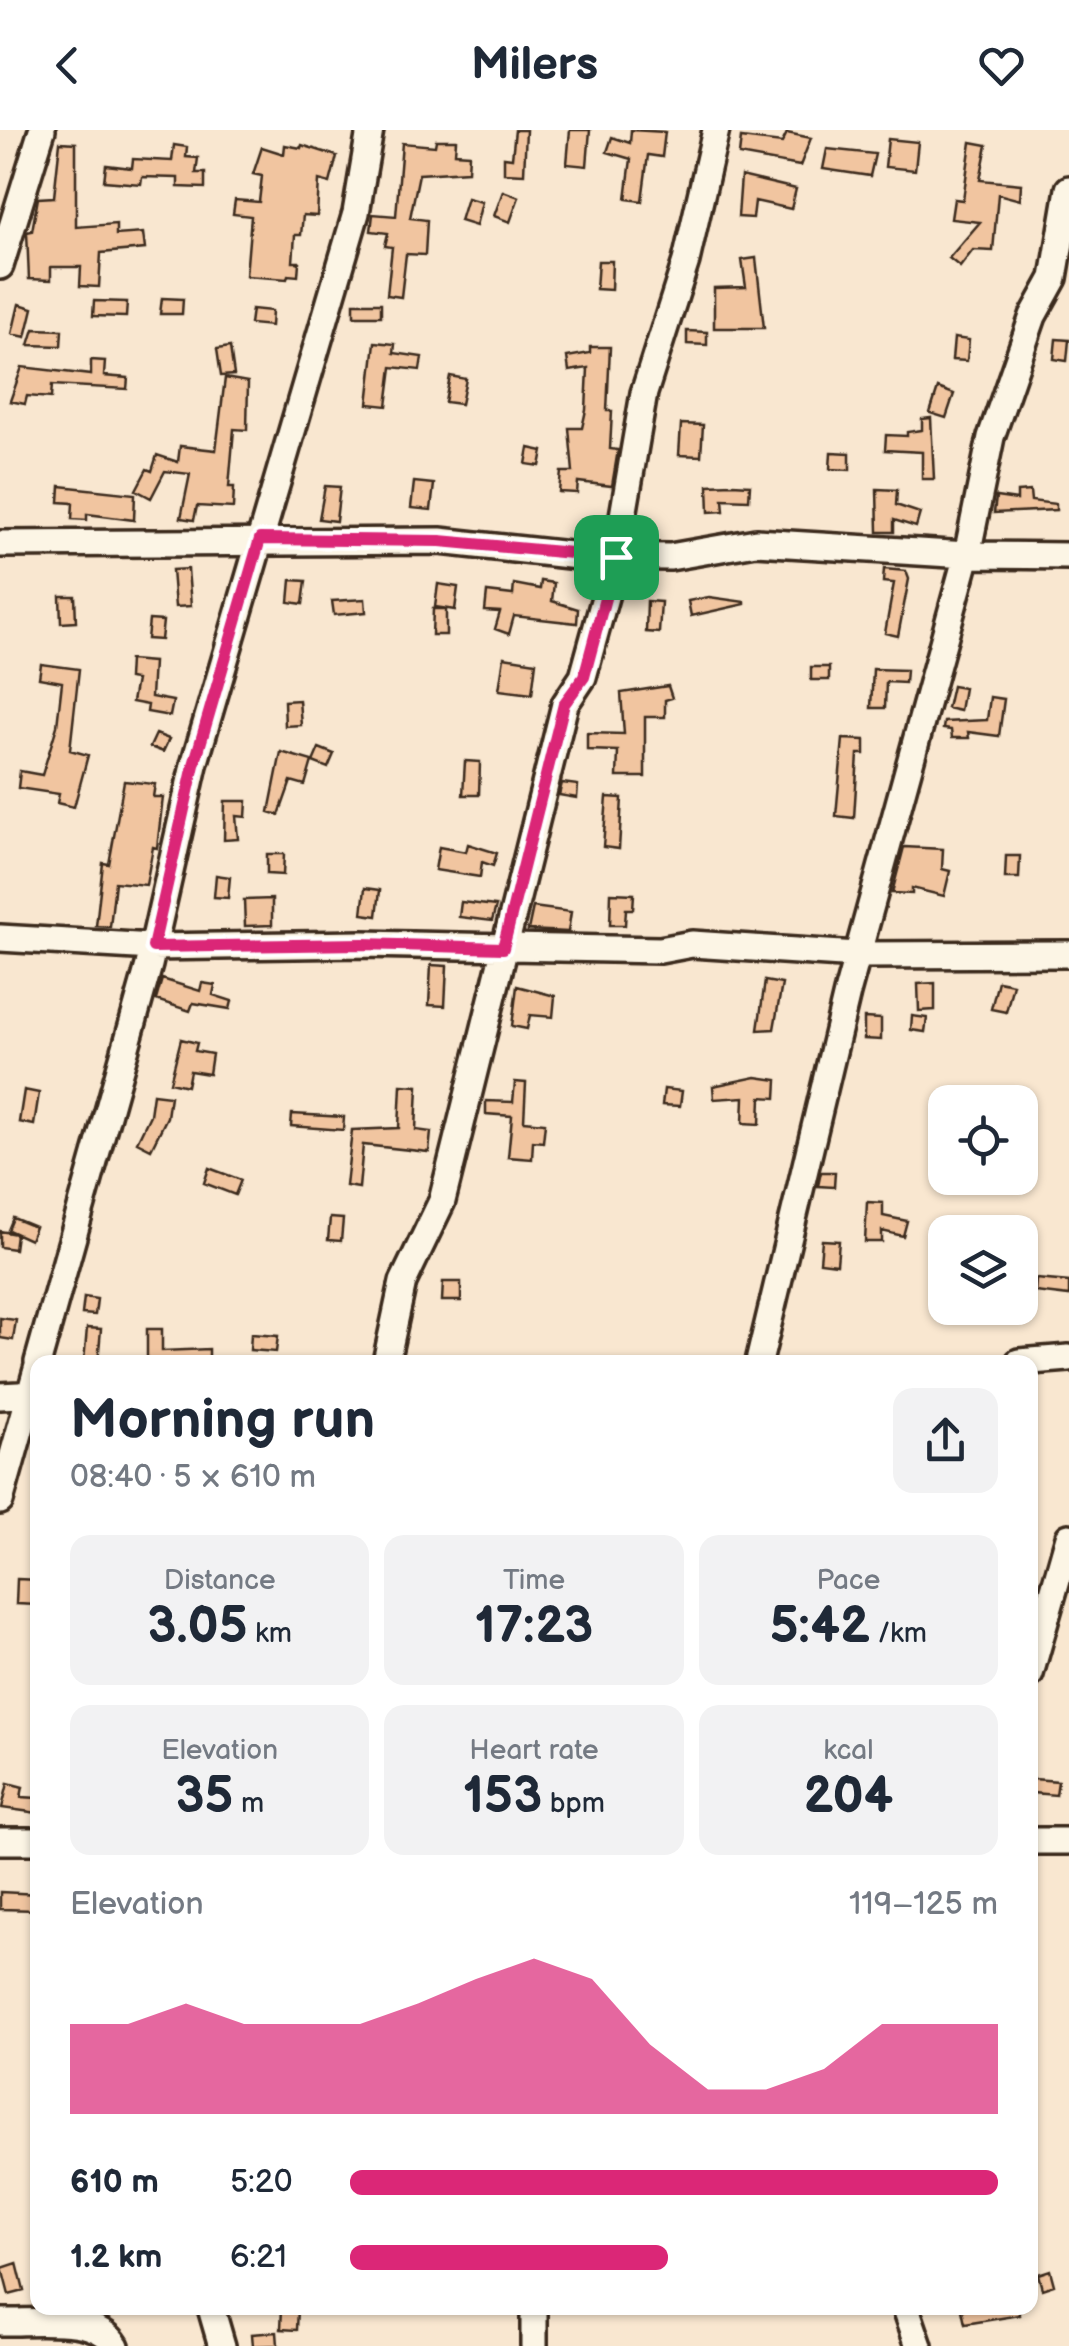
<!DOCTYPE html>
<meta charset="utf-8">
<style>
:root{--surface:#fff;--page:#f2f2f3;--text:#1f2937;--muted:#747a83;--accent:#db2777}
body{margin:0;font-family:"Balsamiq Sans",sans-serif;background:var(--page);color:var(--text);height:100vh;display:flex;flex-direction:column;font-size:38px;white-space:nowrap}
*{box-sizing:border-box;margin:0}
p{font-size:32px;color:var(--muted)}
.icon{flex:none;width:55px;height:55px;fill:none;stroke:currentColor;stroke-width:2;stroke-linecap:round;stroke-linejoin:round}
.map{position:relative;flex:1;overflow:hidden}
.details{position:absolute;left:30px;top:1225px;width:1008px;height:960px;display:flex;flex-direction:column;background:var(--surface);border-radius:20px;box-shadow:0 2px 8px #0004}
.details>*{flex:none}
.buttons{position:absolute;left:928px;top:955px;display:grid;gap:20px}
.buttons a{display:grid;place-items:center;width:110px;height:110px;border-radius:20px;background:var(--surface);box-shadow:0 2px 8px #0004;font-size:50px}
.pin{position:absolute;display:grid;place-items:center;width:85px;height:85px;color:#fff;margin:-42px;border-radius:20px;box-shadow:0 5px 15px #0006}
.round{display:grid;place-items:center;flex:none;width:105px;height:105px;border-radius:20px;background:var(--page)}
.overview{display:flex;align-items:center;justify-content:space-between;height:170px;padding:0 40px}
h1{font-size:55px;font-weight:600;line-height:75px}
.figures{display:grid;grid-template-columns:repeat(3,1fr);gap:15px;height:170px;padding:10px 40px}
.figures div{display:grid;align-content:center;border-radius:20px;background:var(--page);text-align:center}
.figures b{font-size:50px;font-weight:600}
.figures small{font-size:28px;font-weight:400}
.figures p{font-size:28px}
.chart{height:280px;padding:20px 40px}
.chart p{display:flex;justify-content:space-between}
.chart svg{width:100%;height:180px;margin-top:10px;fill:var(--accent);opacity:.7}
ul{padding:0 40px;list-style:none;font-size:32px}
li{display:grid;grid-template-columns:160px 120px 1fr;align-items:center;height:75px}
li i{height:25px;border-radius:12px;background:var(--accent)}
header{display:flex;justify-content:space-between;align-items:center;height:130px;padding:0 40px;background:var(--surface);font-size:45px;font-weight:600}
.map>svg:first-child{display:block}
</style>
<header><svg class="icon" aria-label="back" viewBox="0 0 24 24"><path d="M15 5l-7 7 7 7"/></svg>Milers<svg class="icon" aria-label="heart" viewBox="0 0 24 24"><path d="M12 20l-8-8c-3-5 5-10 8-4 3-6 11-1 8 4z"/></svg></header>
<div class="map">
<svg width="1069" height="2216" viewBox="0 0 1069 2216">
<rect width="100%" height="100%" fill="#f9e7d0"/>
<filter id="ink" filterUnits="userSpaceOnUse"><feTurbulence type="fractalNoise" baseFrequency=".01" numOctaves="2"/><feDisplacementMap in="SourceGraphic" scale="20" xChannelSelector="R" yChannelSelector="G"/><feConvolveMatrix kernelMatrix="1 2 1 2 8 2 1 2 1" color-interpolation-filters="sRGB"/></filter>
<g filter="url(#ink)">
<path fill="#f1c5a0" stroke="#3b2a1e" stroke-width="2.5" d="M515 0H526L524 44 504 43V27L512 28Z
M570 0H590L587 36 567 34Z
M631 0 665 2 662 27 648 25 642 71 626 69 631 29 607 22 612 7 630 13Z
M787 3 811 8 800 36 739 25 741 8 782 13Z
M888 9 918 12 915 40 885 37Z
M436 10H456L455 23 469 24 468 41 419 44 410 88 427 90 425 125 406 124 401 167 387 165 392 117 385 116 388 103 371 101 373 84 396 86 402 13 435 16Z
M60 12 76 13V97L116 94V105L143 103 145 119 101 123 99 157 80 156 81 137H51V150L29 149 27 102 32 101 38 68 54 67Z
M971 12 987 15 980 50 1021 54 1020 70 998 64 993 121 973 120 960 137 949 128 980 92 951 89 954 69 963 70Z
M174 15 187 17 186 27 198 28 196 43H205V58L178 57V48L142 47 141 54 104 51 106 35 132 38 133 29 172 31Z
M285 15 301 18 302 15 337 26 330 53 319 50 317 86 303 85 301 105H295L293 132H299L298 146 288 145 287 149 246 146 251 86 233 84 235 70 259 72 262 46 253 44 262 17 284 24Z
M827 19 875 24 870 46 823 39Z
M741 46 796 59 791 79 755 71 753 88 738 87Z
M503 61 519 67 510 92 494 86Z
M467 68 482 72 476 96 460 91Z
M756 128 764 198H714V158L746 157 742 130Z
M598 131H612L611 160 596 159Z
M162 168 183 169 182 184H160Z
M94 171 127 172 126 187 93 186Z
M354 173H381V186H354Z
M19 174 33 178 26 207 12 204Z
M252 179 272 181 271 196 250 194Z
M34 199 62 200 61 216 29 215Z
M687 201 707 202V215L687 214Z
M954 208 969 210 967 231 952 230Z
M1056 209 1069 210 1067 231 1054 229Z
M375 212 395 214 394 223 422 227 420 240 392 237 387 276 368 274Z
M230 217 234 245 221 246 217 219Z
M590 217H610L607 281H612L610 319 618 320 612 356 578 352 577 363 559 362 561 342H573L569 298H582L586 280 588 238 569 241 567 227 590 223Z
M91 230 105 231 104 246 128 248 127 259 52 255 51 268 27 266 25 274 10 271 22 237 91 245Z
M450 246 466 249 461 274 445 272Z
M225 248 248 252 247 300 234 299 229 357H234L233 378 197 376 194 390 181 388 190 344 165 341 151 368 136 360 147 339 152 341 157 325 178 332 180 316 216 320Z
M938 258 954 264 946 288 930 283Z
M931 288 934 349H922V322L885 320 886 305 907 306V302L922 300V289Z
M681 294 703 295 701 326 679 325Z
M529 318 543 321 540 336 526 334Z
M831 322 850 323V340L830 339Z
M414 352 434 354 431 380 411 378Z
M732 354 750 355 749 370 723 369 724 381 709 382 708 355Z
M60 356 135 364 134 390 87 384V390L72 389 73 373 59 372Z
M325 356 340 357 336 391 319 389Z
M877 359 897 360 896 375 920 383 916 397 894 390V402H878Z
M1030 361 1031 371 1056 374V380L994 383 996 367 1017 370V362Z
M188 439 191 476 175 477 172 440Z
M884 439 906 441 909 449 898 506 885 503 894 453 883 452Z
M291 450 306 451 303 474 289 472Z
M541 451 554 453 552 471 578 479 577 493 514 486 509 504 495 499 500 482 485 481 487 462 513 465 514 454 540 459Z
M438 454 458 457 455 480 435 477Z
M60 466H75L76 492 61 493Z
M709 467 745 472V474L691 486 688 471Z
M365 469 366 482 334 485 332 471Z
M647 471 661 472 659 503 646 502Z
M433 479H446V505H432Z
M149 490 163 491 161 510 147 509Z
M504 527 536 532 532 564 499 560Z
M129 530 153 532 151 567 173 571 170 586 147 582 148 575 132 572 136 550 128 549Z
M41 534 79 539 70 620 88 625 74 677 57 673 59 664 18 658 20 641 42 645 57 596 62 552 39 548Z
M811 537H829V550H811Z
M873 539 906 540 905 553 886 552 885 578H871Z
M668 556 672 568 665 570V587H645V647H617L618 621 587 620V603L624 604 621 563Z
M952 556 964 558 960 581 947 578Z
M990 567 1004 569 999 606 968 602 969 608H952L951 600 943 599 944 592 987 590Z
M299 570 301 595 285 596 284 571Z
M156 604 169 609 163 622 150 617Z
M843 609 865 610V624H858L854 688 836 686Z
M319 618 334 624 328 638 313 632Z
M281 622 312 631 305 655 291 651 279 685 269 682Z
M465 631 480 632 479 665H463Z
M124 651 155 654 153 667H163L157 718 153 717 146 755 115 752 110 797 96 796 103 733 109 734Z
M562 653 578 655 577 668 559 665Z
M607 667 622 668 619 719 603 717Z
M225 671H247L246 687 236 686 238 709 224 710Z
M468 714 497 723 493 736 482 732 480 747 435 740 439 717 466 722Z
M904 717 943 719 942 739 950 741 944 766 912 758V764L892 763Z
M267 724H284L283 745 267 744Z
M1006 726H1020L1019 748H1005Z
M216 745 230 747 228 768 214 767Z
M365 758 380 760 377 786 362 784Z
M611 763 634 764 633 779H626L625 795H610Z
M272 769V795L245 796 244 770Z
M461 772 496 776 492 791 459 787Z
M533 777 571 782 568 802 528 800Z
M431 835 447 836 445 876 429 875Z
M162 849 200 861 202 853 215 855 213 865 232 871 230 879 193 873 190 881 156 870Z
M765 851 782 854 774 899 758 900Z
M998 851 1013 854 1006 882 991 879Z
M935 853V880L919 881 918 854Z
M517 856 555 866 553 887 530 885 527 899 512 896Z
M912 886 927 888 925 902 911 900Z
M864 888 881 889V910L864 909Z
M181 909 197 913 195 921 212 924 209 944 190 941 187 956 170 952Z
M756 947 777 950 776 968 761 967 760 994 743 993 744 967 714 969 713 956Z
M515 952 526 953 524 991 545 993 543 1012 533 1011 532 1029 508 1027 512 986 486 984V971L513 972Z
M401 955 418 956 416 1000 431 1002 429 1022 363 1015 359 1058 346 1056 352 1000 399 998Z
M664 959 682 961 680 976 662 975Z
M24 960 39 963 34 995 19 992Z
M153 964 170 966 167 987 151 1019 137 1012 150 985Z
M292 984 344 987 343 1000 291 996Z
M209 1038 241 1050 235 1065 204 1053Z
M821 1042H835L834 1057 818 1056Z
M867 1072 883 1073V1086L907 1091 903 1106 882 1101V1112H865Z
M13 1088 35 1097 30 1110 8 1100Z
M330 1088 343 1089 341 1111 328 1110Z
M0 1101 16 1104 14 1119 0 1117Z
M822 1110 839 1111 837 1134 820 1132Z
M1036 1149 1069 1152V1166L1035 1162Z
M443 1152H461V1171H442Z
M84 1167 97 1169 95 1185 82 1184Z
M0 1188 16 1190 13 1210 0 1208Z
M87 1198 101 1199 98 1232H84Z
M147 1199H162V1221L209 1219V1232H147Z
M251 1204 278 1206 276 1222 250 1220Z
M17 1449 38 1450V1475L16 1474Z
M1033 1649 1058 1651 1056 1665 1032 1663Z
M8 1653 23 1657 21 1667 38 1668V1683L2 1678Z
M0 1762 38 1764V1780L0 1779Z
M17 2133 24 2161 9 2165 2 2138Z
M1050 2140 1054 2155 1042 2159 1038 2144Z
M282 2178H298L297 2200 281 2199Z
M1019 2178 1020 2185 965 2194 962 2180Z
M277 2202 278 2215 253 2216 252 2204Z"/>
<g fill="none" stroke-linecap="round" stroke-linejoin="round">
<defs>
<path id="minor" d="M0 136 42 0
M0 414 440 411 578 426 670 427 756 412 967 425 1069 426
M0 808 153 817 363 814 660 820 692 814 857 825 1069 824
M38 1232 149 835 194 635 356 83 370 0
M386 1232 403 1152 442 1071 565 574 583 547 616 427 644 263 686 131 716 0
M759 1232 847 863 967 425 991 307 1033 186 1054 148 1069 59
M1019 1232 1069 1228
M0 1266 38 1264
M0 1371 38 1236
M1030 1544 1069 1407
M0 1711H38
M1030 1711H1069
M211 2178 222 2216
M906 2178 919 2216
M0 2192C35 2193 97 2183 116 2216
M534 2216V2178"/>
</defs>
<use href="#minor" stroke="#3b2a1e" stroke-width="32"/>
<use href="#minor" stroke="#fcf5e5" stroke-width="25"/>
</g>
</g>
<g fill="none" stroke-linecap="round" stroke-linejoin="round" filter="url(#ink)">
<defs>
<path id="route" d="M260 409 440 411 616 427 584 547 564 574 503 818 363 814 153 817 194 635Z"/>
</defs>
<use href="#route" stroke="#fff" stroke-width="20"/>
<use href="#route" stroke="#db2777" stroke-width="12"/>
</g>
</svg>
<div class="buttons">
<a><svg class="icon" aria-label="locate" viewBox="0 0 24 24"><circle cx="12" cy="12" r="6"/><path d="M12 2v4M12 18v4M2 12h4M18 12h4"/></svg></a>
<a><svg class="icon" aria-label="layers" viewBox="0 0 24 24"><path d="M12 4l9 5-9 5-9-5zM3 14l9 5 9-5"/></svg></a>
</div>
<div class="pin" style="left:616px;top:427px;background:#1e9e55"><svg class="icon" aria-label="arrive" viewBox="0 0 24 24"><path d="M6 21V4h12l-3 4 3 4H6"/></svg></div>
<section class="details">
<div class="overview"><div><h1>Morning run</h1><p>08:40 · 5 × 610 m</p></div><a class="round"><svg class="icon" aria-label="share" viewBox="0 0 24 24"><path d="M12 15V3M7 8l5-5 5 5M5 13v7h14v-7"/></svg></a></div>
<div class="figures">
<div><p>Distance</p><b>3.05<small> km</small></b></div>
<div><p>Time</p><b>17:23</b></div>
<div><p>Pace</p><b>5:42<small> /km</small></b></div>
</div>
<div class="figures">
<div><p>Elevation</p><b>35<small> m</small></b></div>
<div><p>Heart rate</p><b>153<small> bpm</small></b></div>
<div><p>kcal</p><b>204</b></div>
</div>
<div class="chart"><p><span>Elevation</span>119–125 m</p>
<svg viewBox="0 0 160 44" preserveAspectRatio="none"><path d="M0 44V22L10 22L20 17L30 22L40 22L50 22L60 17L70 11L80 6L90 11L100 27L110 38L120 38L130 33L140 22L150 22L160 22V44z"/></svg>
</div>
<ul>
<li><b>610 m</b>5:20<i style="width:100%"></i></li>
<li><b>1.2 km</b>6:21<i style="width:49%"></i></li>
</ul>
</section>
</div>
